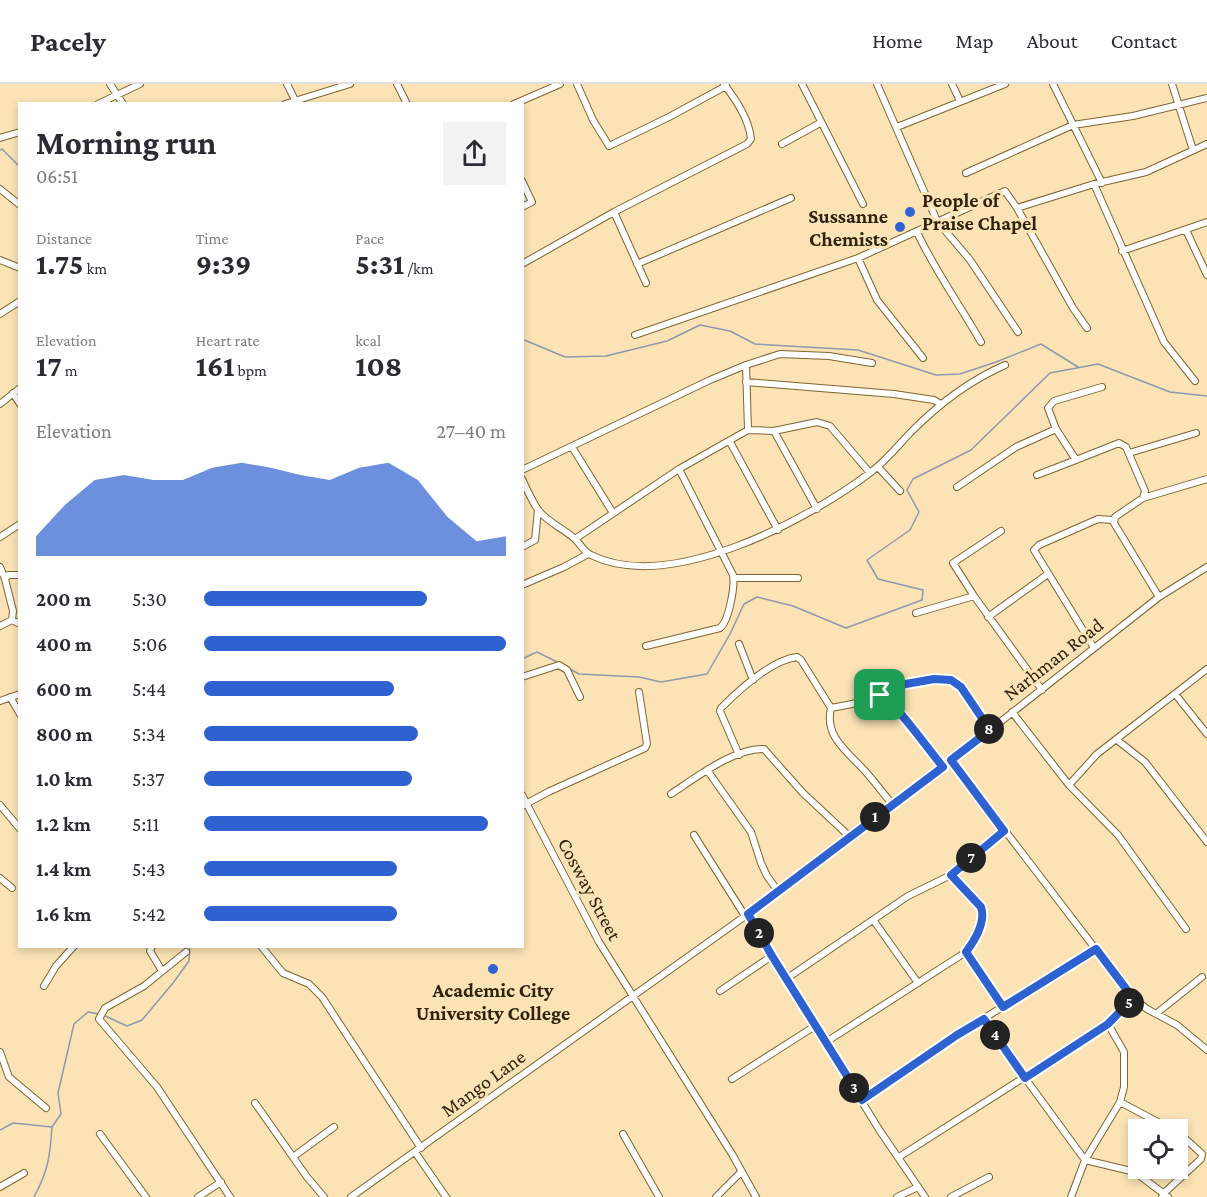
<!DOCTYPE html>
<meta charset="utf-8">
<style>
:root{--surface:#fff;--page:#f2f2f3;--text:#2b2b33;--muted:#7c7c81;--line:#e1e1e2;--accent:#2f62d1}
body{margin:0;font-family:"Crimson Pro",serif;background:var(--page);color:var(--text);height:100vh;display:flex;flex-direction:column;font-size:22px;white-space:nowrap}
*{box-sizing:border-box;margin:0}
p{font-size:20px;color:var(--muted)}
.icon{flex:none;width:33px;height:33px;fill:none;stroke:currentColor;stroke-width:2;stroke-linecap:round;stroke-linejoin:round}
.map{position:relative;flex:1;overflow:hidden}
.details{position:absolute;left:18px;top:18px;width:506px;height:846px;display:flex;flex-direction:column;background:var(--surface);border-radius:0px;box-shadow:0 3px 9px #0003}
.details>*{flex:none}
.fabs{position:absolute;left:1128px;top:1035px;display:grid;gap:12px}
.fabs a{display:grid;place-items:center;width:60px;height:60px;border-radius:0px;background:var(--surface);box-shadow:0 3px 9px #0003;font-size:30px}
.pin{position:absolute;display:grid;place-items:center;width:51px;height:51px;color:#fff;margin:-26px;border-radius:12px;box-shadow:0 3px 9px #0006}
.km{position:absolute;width:30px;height:30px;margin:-15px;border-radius:50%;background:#222;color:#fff;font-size:16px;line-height:30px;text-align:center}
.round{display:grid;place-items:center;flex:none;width:63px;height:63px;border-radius:0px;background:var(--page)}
.headline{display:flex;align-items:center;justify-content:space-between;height:102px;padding:0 18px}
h1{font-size:33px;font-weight:700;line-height:45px}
.metrics{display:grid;grid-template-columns:repeat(3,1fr);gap:9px;height:102px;padding:6px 18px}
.metrics div{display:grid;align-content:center}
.metrics b{font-size:30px;font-weight:700}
.metrics small{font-size:16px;font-weight:400}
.metrics p{font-size:16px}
.chart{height:168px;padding:12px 18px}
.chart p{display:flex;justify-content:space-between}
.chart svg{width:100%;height:108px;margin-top:6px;fill:var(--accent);opacity:.7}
ul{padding:0 18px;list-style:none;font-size:20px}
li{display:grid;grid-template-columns:96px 72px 1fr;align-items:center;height:45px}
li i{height:15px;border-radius:8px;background:var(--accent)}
header{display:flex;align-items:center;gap:36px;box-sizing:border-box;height:84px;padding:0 30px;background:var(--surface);border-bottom:2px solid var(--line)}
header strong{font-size:28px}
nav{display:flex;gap:33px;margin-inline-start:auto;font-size:21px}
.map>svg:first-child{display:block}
</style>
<header>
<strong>Pacely</strong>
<nav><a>Home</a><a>Map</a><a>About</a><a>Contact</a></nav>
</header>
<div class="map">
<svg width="1207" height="1113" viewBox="0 0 1207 1113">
<rect width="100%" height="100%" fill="#fbe3b6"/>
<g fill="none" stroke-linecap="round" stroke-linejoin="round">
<path stroke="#8e99af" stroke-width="1.5" d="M0 66 2 65 20 83
M522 255 565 273 606 272 667 257 700 241 730 247 755 260 858 266 936 291 960 290 996 278 1041 260 1078 283
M522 575 537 568 559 579
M568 584 579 590 639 593 661 598 707 590 730 550 744 520 757 513 793 522 846 544 922 516 923 506 878 495 867 476 910 446 919 428 907 406 913 395 971 366 1050 289 1098 280 1170 308 1207 312
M103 931 127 942 142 936 173 899 189 877 190 862
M0 1046 13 1039 52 1043 61 1030 58 1009 74 940 88 928 99 930
M34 1113C48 1087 50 1073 52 1043"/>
<defs>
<path id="minor" d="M110 0 123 20
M287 0 295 16
M397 0 407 20
M577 0 593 36 609 62 669 33 726 2
M802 0 863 120
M877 0 937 137 970 176 1018 248
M952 0 960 17
M1053 0 1102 99
M1172 0 1193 66
M98 20 140 0
M285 20 350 0
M514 20 560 0
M897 43 1005 0
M0 54 20 48
M782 60 820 39
M966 89 1073 41 1133 32 1207 14
M522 97 532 118 522 123
M1094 100 1164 258 1195 297
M0 105 20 121
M1017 124 1094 100 1146 88 1207 60
M614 128 646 199
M1186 146 1207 191
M917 148C935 187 960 221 981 258
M1122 167 1207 138
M858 174 877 216 923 274
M0 176 20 184
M522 180 614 128 747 60 751 55C749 35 736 16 724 0
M637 180 791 114
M0 230 20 217
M635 251 858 174 1005 107 1017 124 1073 224 1087 244
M746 281 748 346
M746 298 894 310 934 316 941 320
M1102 303 1054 317 1048 324 1056 345 1076 376 1119 359 1126 363 1145 407 1143 414 1115 433 1114 439 1159 513
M13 309 20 320
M0 320 20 304
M774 347 817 425
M730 358 778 446
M572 363 613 429
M1129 369 1196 349
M878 383 900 407
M522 386 710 296 746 281 780 270 829 272 872 279
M1037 391 1076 376
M522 395C527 405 532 418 539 427 549 439 564 445 575 455 580 460 584 468 591 471 670 510 808 436 871 388 887 376 899 360 913 346 939 320 971 296 1005 281
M957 403 1016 363 1056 345
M1143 414 1207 395
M1001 447 953 479 974 512 1042 606
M0 453 20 440
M575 455 679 385 748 346 774 347 817 338 830 342 870 389
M522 463 535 456 538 426
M0 483 5 495
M734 494H798
M522 501 564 483 588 470
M916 529 974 512
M988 533 1048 490
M12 536 13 527 5 495 8 491H20
M0 542 12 536 20 540
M739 560 753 596
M646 562 720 544C729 537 735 502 733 491L679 385
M1094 564 1034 466 1039 461 1098 435 1113 436
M522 593 559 581 567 586 580 613
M1175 610 1207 650
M880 611C895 617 930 668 943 683
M10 613 20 630
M0 617 20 610
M831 624 852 620 880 611 900 601 945 595C966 598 979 630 990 646
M831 624C824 653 848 668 865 687 874 697 883 709 892 720
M1012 628 1069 701 1118 751 1186 845
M1117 656 1145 678 1207 758
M739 671 720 627 721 624C739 606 772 576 797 573L801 576 831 624
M951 676 1133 914 1147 925 1177 941 1207 966
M707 686 751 748 761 779 767 792 778 807
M1069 701 1097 670 1207 585
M671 710C695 694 734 664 764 665L803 709 849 752
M522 711 599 858 732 1070 756 1113
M0 721 20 745
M522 722 548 708 645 664 647 660 639 608
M694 751 745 832
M0 794 12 804
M748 830 772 872 880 1047 925 1113
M874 837 918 899
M152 862 150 867 162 887
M261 862 283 889 309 900 322 913 421 1064
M186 868 144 902 105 924 99 935 157 1003 230 1113
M966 868 1003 923
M786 895 908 812 951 791 1004 748
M44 902 56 882 74 862
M720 907 772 872
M1157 929 1202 893
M984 935 1025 994 1085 1076 1135 1088 1168 1113
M826 958 966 868C976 856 986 838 981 823L951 791
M0 968 9 993 46 1024
M732 995 815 942
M862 1016 957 951 1096 865
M1120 1018 1173 1046
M255 1019 307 1093 324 1113
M100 1050 146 1113
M623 1050 659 1113
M415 1068 446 1113
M293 1073 334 1043
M899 1073 1108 940 1133 914
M0 1103 24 1089
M198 1113 221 1098
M351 1113 748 830 943 683 1159 513 1207 483
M716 1113 741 1088
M897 1113 918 1103
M951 1113 989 1093
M1071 1113 1085 1076 1120 1018 1124 1003V968L1108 940
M1162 1113 1164 1109 1201 1075 1202 1070 1178 1048"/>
</defs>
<use href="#minor" stroke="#7f642f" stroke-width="8"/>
<use href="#minor" stroke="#fff" stroke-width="6"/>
</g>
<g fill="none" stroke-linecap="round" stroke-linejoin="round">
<defs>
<path id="route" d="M934 595 951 596 961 603 990 646 951 676 1004 747 951 791 981 823C986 838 975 856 966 868L1003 923 1096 865 1133 914 1108 940 1025 994 984 935 957 951 862 1016 772 872 748 830 943 683C930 668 894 616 880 611L900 601Z"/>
</defs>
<use href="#route" stroke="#fff" stroke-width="12"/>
<use href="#route" stroke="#2f62d1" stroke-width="8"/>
</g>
<g fill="#2f62d1" stroke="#fbe3b6" stroke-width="2">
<circle cx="910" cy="128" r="6"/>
<circle cx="900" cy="143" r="6"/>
<circle cx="493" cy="885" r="6"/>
</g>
<g text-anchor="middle" stroke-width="6" stroke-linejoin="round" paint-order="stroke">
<g font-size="20" font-weight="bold" fill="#2f230d" stroke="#fbe3b6" text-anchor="start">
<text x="922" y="123">People of<tspan x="922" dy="23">Praise Chapel</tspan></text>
<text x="888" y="139" text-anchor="end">Sussanne<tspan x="888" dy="23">Chemists</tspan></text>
<text x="493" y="913" text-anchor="middle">Academic City<tspan x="493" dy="23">University College</tspan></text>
</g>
<g font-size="20" fill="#2f230d" stroke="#fbe3b6">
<text transform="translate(1053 575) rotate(-38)" y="7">Narhman Road</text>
<text transform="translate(590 805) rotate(62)" y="7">Cosway Street</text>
<text transform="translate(483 999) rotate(-36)" y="7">Mango Lane</text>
</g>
</g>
</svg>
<div class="fabs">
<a><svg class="icon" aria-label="locate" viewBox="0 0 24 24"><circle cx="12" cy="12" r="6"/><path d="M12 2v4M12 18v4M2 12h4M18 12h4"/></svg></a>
</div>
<div class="pin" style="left:880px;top:611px;background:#1e9e55"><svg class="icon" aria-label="arrive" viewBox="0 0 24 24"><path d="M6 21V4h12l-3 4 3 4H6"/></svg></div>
<b class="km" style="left:875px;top:733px">1</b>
<b class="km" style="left:759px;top:849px">2</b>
<b class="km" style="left:854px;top:1004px">3</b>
<b class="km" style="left:995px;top:951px">4</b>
<b class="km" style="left:1129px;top:919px">5</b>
<b class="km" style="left:971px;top:774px">7</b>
<b class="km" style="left:989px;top:645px">8</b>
<section class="details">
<div class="headline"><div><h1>Morning run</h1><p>06:51</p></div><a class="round"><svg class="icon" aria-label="share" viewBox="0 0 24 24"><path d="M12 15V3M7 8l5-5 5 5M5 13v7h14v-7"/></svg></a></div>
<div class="metrics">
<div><p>Distance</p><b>1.75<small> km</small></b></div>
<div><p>Time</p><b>9:39</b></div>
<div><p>Pace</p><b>5:31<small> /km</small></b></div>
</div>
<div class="metrics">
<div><p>Elevation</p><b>17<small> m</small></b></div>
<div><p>Heart rate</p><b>161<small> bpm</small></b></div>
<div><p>kcal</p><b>108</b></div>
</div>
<div class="chart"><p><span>Elevation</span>27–40 m</p>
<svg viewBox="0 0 160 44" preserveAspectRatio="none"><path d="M0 44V36L10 23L20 13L30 11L40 13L50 13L60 8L70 6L80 8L90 11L100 13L110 8L120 6L130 13L140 28L150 38L160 36V44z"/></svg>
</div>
<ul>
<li><b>200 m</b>5:30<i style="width:74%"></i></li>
<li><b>400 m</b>5:06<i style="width:100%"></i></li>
<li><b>600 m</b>5:44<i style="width:63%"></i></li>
<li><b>800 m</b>5:34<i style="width:71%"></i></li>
<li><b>1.0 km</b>5:37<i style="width:69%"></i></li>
<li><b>1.2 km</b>5:11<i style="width:94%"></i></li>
<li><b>1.4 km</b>5:43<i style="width:64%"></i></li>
<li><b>1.6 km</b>5:42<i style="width:64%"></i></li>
</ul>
</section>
</div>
